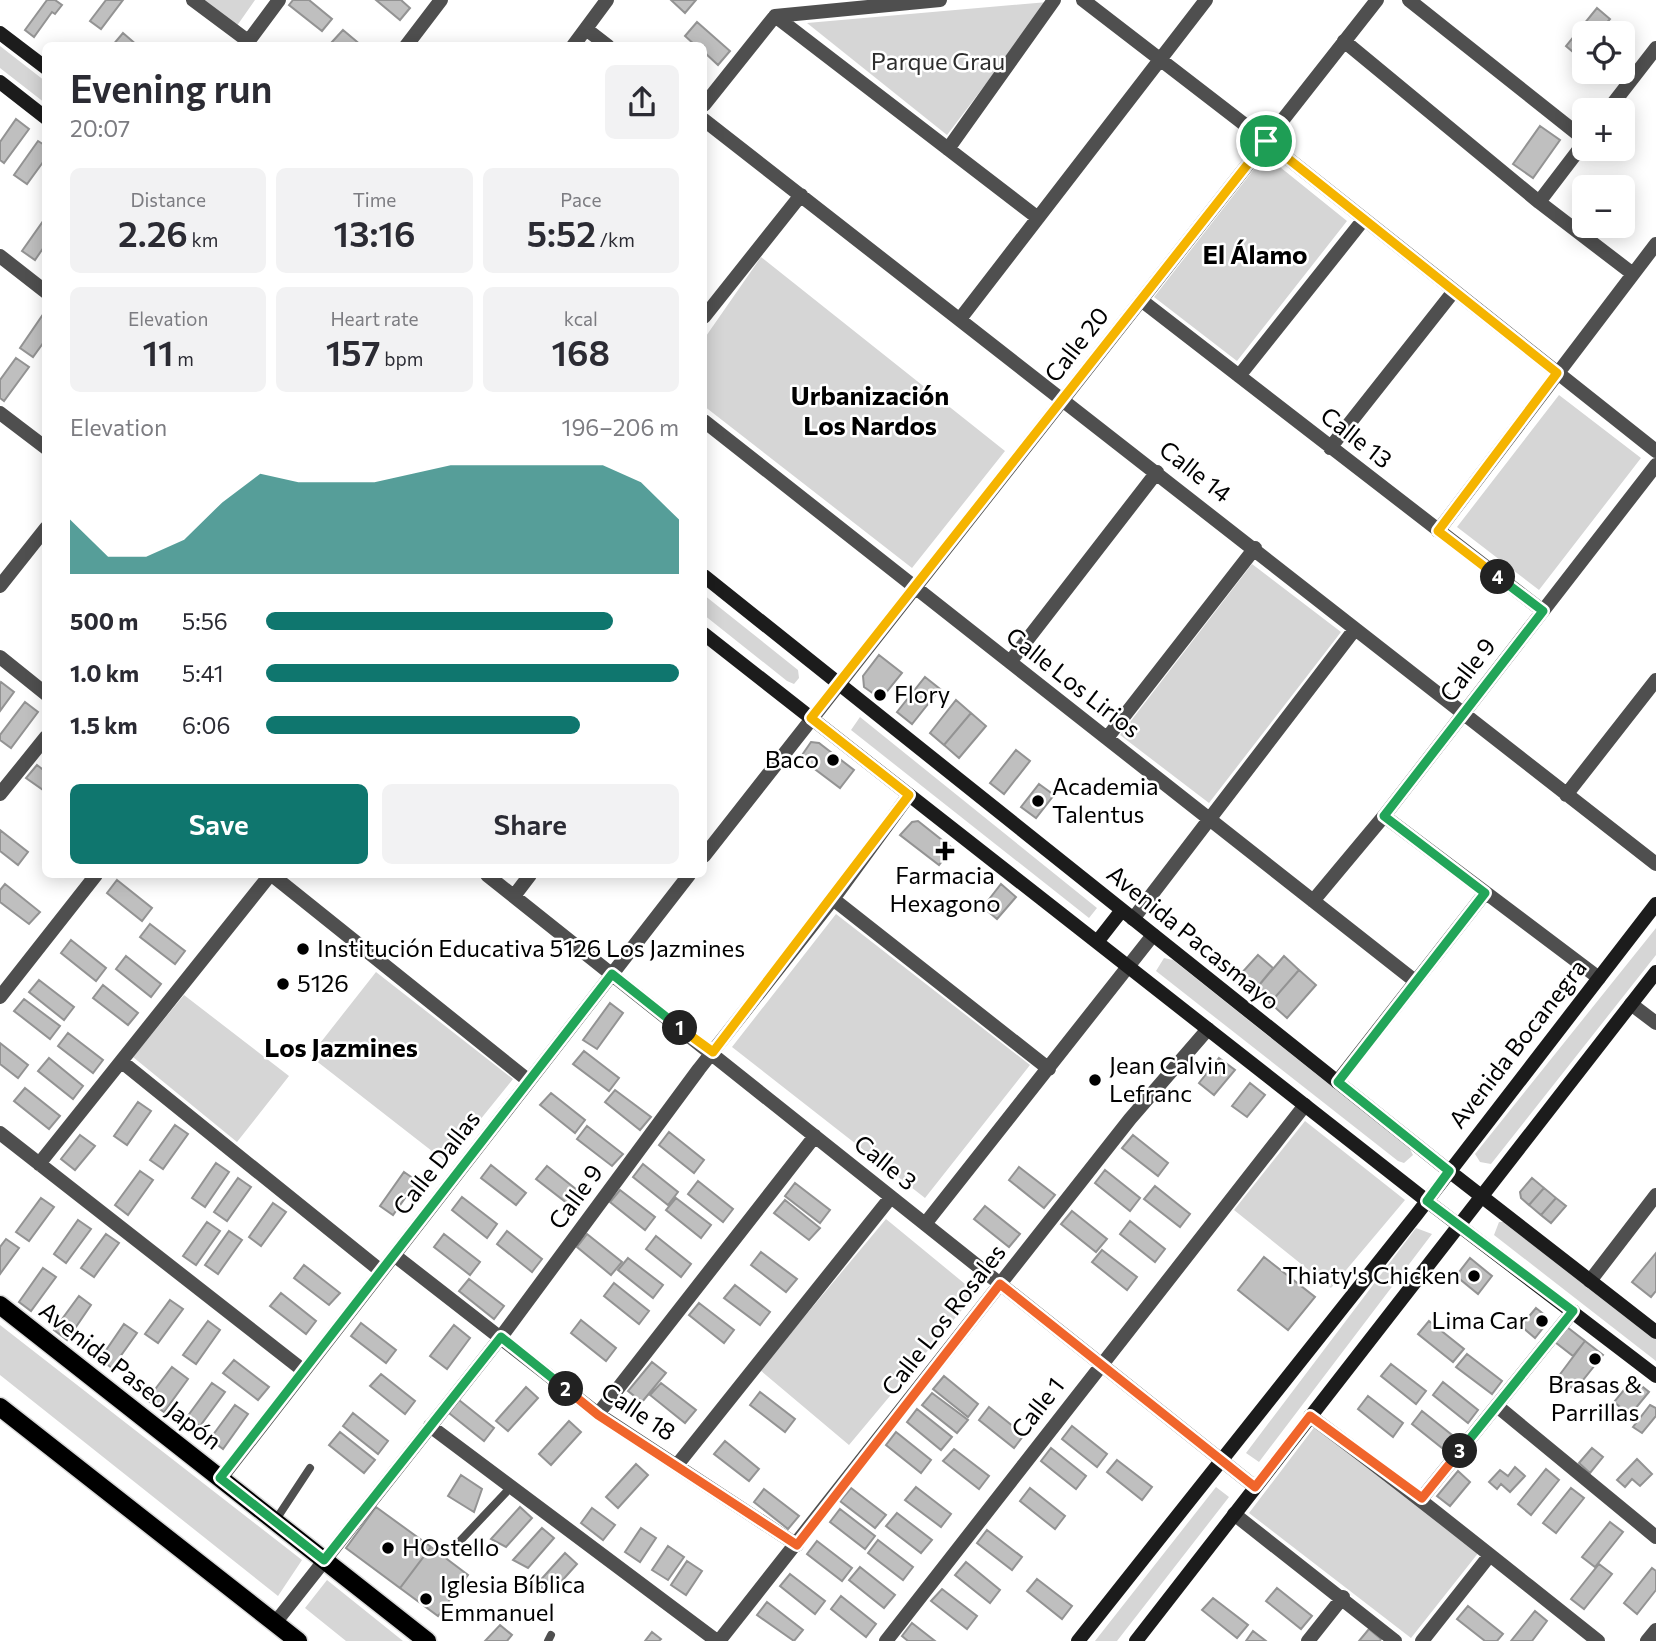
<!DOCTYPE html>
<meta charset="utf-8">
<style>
:root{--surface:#fff;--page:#f2f2f3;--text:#2b2b33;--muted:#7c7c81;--accent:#0f766e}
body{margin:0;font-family:Commissioner,sans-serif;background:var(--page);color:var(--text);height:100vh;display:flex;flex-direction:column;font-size:26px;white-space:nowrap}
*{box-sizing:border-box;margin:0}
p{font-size:23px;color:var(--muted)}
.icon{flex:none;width:38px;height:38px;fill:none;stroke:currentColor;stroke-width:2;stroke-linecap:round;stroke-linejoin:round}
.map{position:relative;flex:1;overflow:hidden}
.drawer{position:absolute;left:42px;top:42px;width:665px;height:836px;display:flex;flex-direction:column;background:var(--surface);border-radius:10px;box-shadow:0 4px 18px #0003}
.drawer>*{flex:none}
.controls{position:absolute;left:1572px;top:21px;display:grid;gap:14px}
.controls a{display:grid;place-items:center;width:63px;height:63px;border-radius:10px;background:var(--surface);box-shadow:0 4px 18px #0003;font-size:35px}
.pin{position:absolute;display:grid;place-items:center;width:60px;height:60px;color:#fff;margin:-30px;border:4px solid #fff;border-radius:50%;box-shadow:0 2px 7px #0007}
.km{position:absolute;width:35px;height:35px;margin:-18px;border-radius:50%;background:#222;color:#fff;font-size:19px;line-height:35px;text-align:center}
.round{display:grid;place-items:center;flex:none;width:74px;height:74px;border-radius:10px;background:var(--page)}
.headline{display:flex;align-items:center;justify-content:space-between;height:119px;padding:0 28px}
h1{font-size:38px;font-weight:600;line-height:52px}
.metrics{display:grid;grid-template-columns:repeat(3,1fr);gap:10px;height:119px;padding:7px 28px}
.metrics div{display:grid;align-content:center;border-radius:10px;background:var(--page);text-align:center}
.metrics b{font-size:35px;font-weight:600}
.metrics small{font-size:19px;font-weight:400}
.metrics p{font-size:19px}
.chart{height:196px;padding:14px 28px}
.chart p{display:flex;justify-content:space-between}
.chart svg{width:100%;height:126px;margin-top:7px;fill:var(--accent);opacity:.7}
.cta{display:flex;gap:14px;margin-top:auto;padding:14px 28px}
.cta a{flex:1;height:80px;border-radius:10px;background:var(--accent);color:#fff;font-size:28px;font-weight:600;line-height:80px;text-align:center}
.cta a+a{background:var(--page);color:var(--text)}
ul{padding:0 28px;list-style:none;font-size:23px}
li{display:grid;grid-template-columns:112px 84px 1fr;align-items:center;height:52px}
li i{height:18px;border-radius:9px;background:var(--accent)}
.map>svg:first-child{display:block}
</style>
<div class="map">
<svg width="1656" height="1641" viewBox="0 0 1656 1641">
<rect width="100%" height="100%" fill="#fff"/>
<path fill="#d6d6d6" d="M193 0H255L234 30Z
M1048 2 947 135 807 23Z
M0 46 45 81V103L0 68Z
M1265 155 1347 221 1237 361 1154 297Z
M761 257 1005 451 912 568 704 406V339Z
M1559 395 1641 458 1539 590 1457 527Z
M1252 564 1341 632 1209 803 1120 735Z
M704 595 798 670 799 678 794 684 787 681 704 615Z
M860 717 1097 908 1089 918 851 730Z
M836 914 1030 1065 925 1198 732 1047Z
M1656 928V955L1491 1164 1480 1162 1475 1154Z
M1164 958 1173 960 1410 1149 1413 1155 1404 1163 1398 1161 1156 971Z
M376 972 513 1079 446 1162 310 1056Z
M184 995 289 1076 237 1142 133 1057Z
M1305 1121 1405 1200 1331 1288 1234 1210Z
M886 1219 976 1293 849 1445 760 1370Z
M1499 1222H1506L1656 1339V1361L1494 1235Z
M1416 1228 1432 1234 1259 1462 1246 1453Z
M0 1325 302 1560 278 1596 0 1375Z
M1316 1425 1479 1552 1411 1638 1249 1513Z
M1216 1487 1229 1497 1117 1641H1095Z
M327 1580 403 1641H346L305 1608Z"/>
<path fill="#bfbfbf" stroke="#939393" stroke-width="2" d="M47 0H55L62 5 55 14 52 12 34 37 25 30Z
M106 0H123L101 29 90 21Z
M293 0H309L332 19 322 31 289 5Z
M376 0H401L410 8 400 20Z
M671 0H696L685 13Z
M1597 8 1610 19 1598 33H1584V51L1579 57 1566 46Z
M697 22 730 51 718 65 704 52V46H696L685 36Z
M343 30 362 46H337L332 42Z
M123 33 138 46H112Z
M16 119 29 129 4 163 0 160V142Z
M1540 126 1560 140 1533 178 1513 164Z
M38 141 46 146V158L27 184 14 175Z
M46 217V244L35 260 22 251Z
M44 313 46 339 33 357 20 348Z
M16 358 29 367 4 401 0 398V380Z
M879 655 902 673 881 699 864 687 863 676Z
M925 677 940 689 912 724 897 712Z
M1 682 14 692 0 711V684Z
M956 700 971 713 944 745 930 733Z
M25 702 38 712 11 748 0 740V735Z
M971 713 986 726 959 758 944 745Z
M811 742 819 743 854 770 840 788 800 758Z
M1016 750 1030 761 1004 794 990 783Z
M37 765 46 772V792L26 778Z
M1039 784 1054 795 1036 818 1021 807Z
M918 821 952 848 939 865 900 835 912 822Z
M0 830 28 852 18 865 0 851Z
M117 880 152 908 142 921 107 893Z
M5 884 40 912 29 924 0 902V890Z
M1001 884 1016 897 997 919 983 907Z
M150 924 185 951 175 964 140 937Z
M71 940 106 968 96 981 61 953Z
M1258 955 1273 968 1255 990 1239 976Z
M126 956 161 984 151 997 116 969Z
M1284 956 1299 970 1270 1003 1255 990Z
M1299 970 1316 985 1287 1018 1270 1003Z
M39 980 74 1007 64 1020 29 992Z
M103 985 138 1013 128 1025 93 998Z
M24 999 60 1026 50 1039 14 1011Z
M610 1003 623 1013 597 1049 583 1040Z
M68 1033 103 1060 93 1073 58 1046Z
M0 1043 28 1065 18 1078 0 1064Z
M584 1051 619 1078 609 1091 573 1064Z
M49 1058 83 1086 73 1099 38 1071Z
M1219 1058 1235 1070 1214 1095 1199 1083Z
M1250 1083 1265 1095 1247 1117 1232 1106Z
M25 1088 60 1116 49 1129 14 1101Z
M615 1090 651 1117 640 1130 605 1102Z
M551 1093 585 1120 575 1133 540 1105Z
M138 1102 151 1111 127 1145 114 1136Z
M175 1125 188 1134 163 1169 150 1160Z
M587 1126 623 1154 612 1166 577 1139Z
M669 1132 704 1160 694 1173 659 1145Z
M80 1135 95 1146 75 1170 61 1159Z
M1133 1135 1168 1163 1158 1176 1122 1148Z
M216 1163 229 1172 205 1207 192 1198Z
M643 1164 678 1192 668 1205 633 1177Z
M491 1165 526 1193 516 1205 481 1178Z
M547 1166 582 1194 572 1207 536 1179Z
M1019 1167 1055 1195 1044 1208 1009 1180Z
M1105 1170 1140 1198 1130 1211 1095 1183Z
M140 1171 153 1180 128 1215 115 1205Z
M404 1172 417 1181 393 1215 380 1206Z
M238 1178 251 1187 227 1221 214 1212Z
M1532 1178 1544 1188 1529 1205 1521 1198 1520 1192Z
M698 1181 733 1209 723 1222 688 1194Z
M795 1183 830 1210 820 1223 785 1196Z
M1155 1186 1190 1214 1180 1227 1144 1199Z
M1544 1188 1556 1198 1541 1215 1529 1205Z
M620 1190 655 1217 645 1230 610 1202Z
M462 1197 497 1224 487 1238 452 1210Z
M41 1198 54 1207 29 1241 16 1232Z
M676 1198 711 1225 701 1238 666 1210Z
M1556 1198 1566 1206 1551 1223 1541 1215Z
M785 1200 820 1228 809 1240 774 1213Z
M273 1203 286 1212 261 1246 249 1237Z
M985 1206 1020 1234 1009 1247 974 1219Z
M1072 1211 1107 1239 1096 1252 1061 1224Z
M78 1220 91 1229 66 1263 54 1254Z
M1130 1221 1165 1249 1155 1262 1120 1234Z
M207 1222 220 1231 196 1265 183 1256Z
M229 1231 242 1240 218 1274 205 1265Z
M507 1231 542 1259 532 1272 497 1244Z
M106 1234 119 1243 94 1277 81 1268Z
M444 1234 480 1262 470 1275 434 1247Z
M587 1234 622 1262 611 1275 577 1247Z
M656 1236 691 1264 681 1277 646 1249Z
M6 1239 19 1248 0 1274V1247Z
M1102 1250 1137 1277 1127 1290 1092 1262Z
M761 1252 797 1279 786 1292 751 1265Z
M1656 1253V1291L1651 1297 1632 1282Z
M1264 1257 1315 1297 1288 1330 1238 1290Z
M628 1258 663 1285 653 1298 618 1270Z
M1470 1258 1492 1276 1478 1294 1456 1276Z
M304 1265 340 1293 329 1305 294 1278Z
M43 1268 56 1277 31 1311 19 1302Z
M469 1279 504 1306 494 1319 459 1291Z
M614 1283 649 1311 639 1324 604 1296Z
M735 1285 770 1312 760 1325 724 1298Z
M281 1293 316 1321 306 1334 270 1306Z
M79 1296 91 1305 67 1340 54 1330Z
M170 1300 183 1309 158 1343 145 1334Z
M699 1303 734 1330 724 1343 689 1315Z
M1536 1308 1546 1316 1547 1323 1535 1338 1521 1326Z
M581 1320 616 1348 606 1361 571 1333Z
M208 1321 220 1330 196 1364 183 1355Z
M1429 1321 1464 1349 1453 1362 1418 1334Z
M361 1323 396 1350 386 1363 351 1336Z
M124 1324 137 1333 112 1368 100 1359Z
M454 1325 470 1338 447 1369 430 1356Z
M1567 1327 1585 1341 1573 1356 1555 1342Z
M1585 1341 1603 1355 1575 1390 1558 1377Z
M1467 1354 1502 1381 1492 1394 1456 1367Z
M234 1360 269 1387 258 1400 223 1373Z
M652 1362 666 1373 642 1402 628 1391Z
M1391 1364 1426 1391 1416 1404 1381 1376Z
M172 1367 188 1379 164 1412 147 1400Z
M381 1374 415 1401 405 1414 370 1386Z
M944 1376 978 1404 968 1417 933 1389Z
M1633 1379 1649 1392 1630 1415 1614 1402Z
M1443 1382 1478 1410 1468 1423 1433 1395Z
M212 1383 225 1392 200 1426 187 1417Z
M661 1383 696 1410 685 1423 650 1395Z
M526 1387 538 1398 508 1431 496 1421Z
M760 1392 795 1419 785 1432 750 1405Z
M932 1393 968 1420 957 1433 922 1405Z
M1368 1396 1403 1423 1393 1437 1358 1409Z
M459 1400 494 1428 484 1441 449 1413Z
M235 1405 248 1414 223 1449 210 1439Z
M1650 1405 1656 1408V1416L1642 1433 1633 1427Z
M989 1407 1024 1435 1014 1448 979 1420Z
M917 1409 952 1437 941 1450 907 1422Z
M1422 1411 1457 1439 1447 1452 1412 1424Z
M353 1413 388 1441 378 1454 343 1426Z
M569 1421 581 1432 551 1465 539 1454Z
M1072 1426 1107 1454 1097 1467 1062 1439Z
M340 1432 375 1460 364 1473 329 1445Z
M896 1432 931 1460 921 1473 886 1445Z
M725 1441 759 1469 749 1481 714 1454Z
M1051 1448 1086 1476 1076 1489 1041 1461Z
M1592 1448 1603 1457 1590 1473 1579 1463Z
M954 1449 989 1476 979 1489 943 1461Z
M1637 1459 1652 1474 1640 1486 1632 1479 1625 1487 1617 1480Z
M1117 1460 1152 1487 1142 1500 1107 1472Z
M636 1464 648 1475 618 1508 606 1497Z
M1515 1467 1525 1476 1510 1492 1501 1484 1497 1489 1489 1482 1500 1470 1508 1476Z
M1546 1469 1559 1480 1531 1515 1518 1504Z
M1458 1471 1470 1482 1450 1506 1437 1496Z
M461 1475 482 1489 474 1512 448 1496Z
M916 1487 951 1514 941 1527 905 1500Z
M851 1488 886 1515 875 1528 840 1501Z
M1030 1488 1065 1516 1055 1529 1020 1501Z
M1571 1488 1584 1498 1556 1533 1543 1523Z
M764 1489 799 1516 788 1529 754 1502Z
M376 1507 431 1547 400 1588 346 1548Z
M520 1507 532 1518 506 1547 491 1539Z
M592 1508 615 1525 603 1540 581 1523Z
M840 1509 875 1536 865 1549 830 1522Z
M897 1513 932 1540 921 1553 886 1526Z
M1610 1522 1623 1532 1595 1567 1582 1557Z
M542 1528 554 1538 528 1568 513 1560Z
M641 1528 656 1538 640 1562 625 1552Z
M987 1530 1022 1557 1012 1570 977 1543Z
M878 1540 913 1567 903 1580 868 1553Z
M817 1541 852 1568 842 1581 807 1554Z
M668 1546 684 1557 668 1580 652 1570Z
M431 1547 468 1575 438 1616 400 1588Z
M565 1553 577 1564 551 1593 536 1585Z
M687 1561 702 1571 686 1595 671 1585Z
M966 1562 1000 1590 990 1603 955 1575Z
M1599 1564 1612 1574 1584 1609 1571 1599Z
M860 1567 895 1595 884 1608 849 1580Z
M1652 1568 1656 1571V1590L1637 1614 1624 1603Z
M790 1574 825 1601 815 1614 780 1586Z
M1037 1579 1072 1606 1062 1619 1027 1591Z
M1277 1588 1312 1616 1301 1629 1266 1601Z
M942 1589 977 1616 967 1629 931 1601Z
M841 1596 876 1624 866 1637 831 1609Z
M1213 1598 1248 1625 1237 1638 1202 1610Z
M767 1602 803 1630 794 1641 757 1615Z
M1468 1606 1503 1634 1497 1641H1485L1457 1619Z
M1535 1611 1547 1621 1532 1641H1511Z
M912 1623 935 1641H908L902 1636Z
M500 1625 512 1635 507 1641H485Z
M1369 1629 1381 1639 1380 1641H1359Z
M1253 1631 1266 1641H1246Z
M652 1632 661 1639 659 1641H645Z"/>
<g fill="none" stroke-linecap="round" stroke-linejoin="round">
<defs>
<path id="primary" d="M0 1305 427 1641
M0 1407 298 1641"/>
</defs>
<use href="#primary" stroke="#dbdbdb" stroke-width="21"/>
<path stroke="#4f4f4f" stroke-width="8" d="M275 1521 310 1468
M460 1541 511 1487
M548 1641 551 1635"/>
<path stroke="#4f4f4f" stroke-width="14" d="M193 0 248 41
M1083 0 1266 141 1656 451
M1409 0 1584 139
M775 16 1038 218
M586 29 608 46
M1344 41 1539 202 1633 274
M245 46 279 0
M573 46 607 0
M704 105 775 16 940 0
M1608 110 1656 48
M704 120 1656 864
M948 149 1054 0
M1539 202 1584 143
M0 256 46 292
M1141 300 1543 611
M704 317 801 195
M960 319 1206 0
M1239 376 1364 219
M0 413 46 448
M704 421 1415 981
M1330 448 1454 291
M1438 531 1656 244
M0 586 46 528
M0 657 46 694
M1010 662 1157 472
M1107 738 1255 548
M0 794 46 737
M1566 795 1656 680
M1384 816 1599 978
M704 856 1377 0
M272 875 529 1081
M487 875 1255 1487
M514 896 530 875
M833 899 1049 1069
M1313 901 1384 816 1656 465
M1133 919 1355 629
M0 997 96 875
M1631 1004 1656 1023
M122 1062 381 1271
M1337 1082 1485 893
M0 1133 304 1371
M39 1164 270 875
M925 1224 1153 935
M394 1255 598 1414 797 1545
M1590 1281 1656 1195
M1497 1406 1656 1537
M598 1414 815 1136
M1310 1416C1408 1488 1502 1565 1598 1641
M430 1426 717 1641
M677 1465 891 1197
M221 1478 689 875
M1422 1498 1573 1311
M1234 1514 1395 1641
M275 1623 501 1337 699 1069 833 899 909 795
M719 1641 1130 1119 1208 1029
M886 1641 1305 1105
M1308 1641 1343 1597
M1422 1641 1490 1555
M1647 1641 1656 1630"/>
<path stroke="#4f4f4f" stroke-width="14" d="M406 46 441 0"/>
<path stroke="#1c1c1c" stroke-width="14" d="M0 33 46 68
M0 82 46 118
M704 576 1449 1171 1656 1332
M704 634 1427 1201 1656 1376
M1097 942 1122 910
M1078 1641 1417 1214 1656 904
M1136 1641 1656 972"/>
<use href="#primary" stroke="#000" stroke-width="18"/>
</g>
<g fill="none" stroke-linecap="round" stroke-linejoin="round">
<defs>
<path id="split-1" d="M680 1028 713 1052 909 795 811 718 1266 141"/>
<path id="split-2" d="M566 1389 501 1337 324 1560 220 1478 612 974 680 1028"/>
<path id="split-3" d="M566 1389 598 1415 797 1545 1000 1284 1255 1487 1310 1416 1422 1498 1460 1451"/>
<path id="split-4" d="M1460 1451 1573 1311 1427 1201 1449 1171 1338 1082 1485 893 1384 816 1543 611 1498 577"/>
<path id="split-5" d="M1266 141 1557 373 1438 531 1498 577"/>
</defs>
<use href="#split-1" stroke="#fff" stroke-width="14"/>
<use href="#split-2" stroke="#fff" stroke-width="14"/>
<use href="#split-3" stroke="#fff" stroke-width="14"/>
<use href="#split-4" stroke="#fff" stroke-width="14"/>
<use href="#split-5" stroke="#fff" stroke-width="14"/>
<use href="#split-1" stroke="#f5b400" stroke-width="9"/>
<use href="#split-2" stroke="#22a559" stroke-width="9"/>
<use href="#split-3" stroke="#f0652b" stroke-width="9"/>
<use href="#split-4" stroke="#22a559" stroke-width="9"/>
<use href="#split-5" stroke="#f5b400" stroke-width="9"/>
</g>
<g fill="#000" stroke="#fff" stroke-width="2.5">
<circle cx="880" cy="695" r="7"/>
<circle cx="833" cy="760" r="7"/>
<circle cx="1038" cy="801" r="7"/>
<path d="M941.5 840.5h7v7h7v7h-7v7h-7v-7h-7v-7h7z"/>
<circle cx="303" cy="949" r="7"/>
<circle cx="283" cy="984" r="7"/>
<circle cx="1095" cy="1080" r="7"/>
<circle cx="1474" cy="1276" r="7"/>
<circle cx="1542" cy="1321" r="7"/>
<circle cx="1595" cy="1359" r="7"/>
<circle cx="388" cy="1548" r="7"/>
<circle cx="426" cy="1599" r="7"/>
</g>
<g text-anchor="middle" stroke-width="5" stroke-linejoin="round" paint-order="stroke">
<g font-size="24" fill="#2d2d2d" stroke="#fff">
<text x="938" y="70">Parque Grau</text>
</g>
<g font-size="24" fill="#000" stroke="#fff">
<text transform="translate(1077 345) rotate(-52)" y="8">Calle 20</text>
<text transform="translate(1356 438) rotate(38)" y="8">Calle 13</text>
<text transform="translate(1195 472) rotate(38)" y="8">Calle 14</text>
<text transform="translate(1468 670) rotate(-52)" y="8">Calle 9</text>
<text transform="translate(1073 683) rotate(38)" y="8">Calle Los Lirios</text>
<text transform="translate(1193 938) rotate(39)" y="8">Avenida Pacasmayo</text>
<text transform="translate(1518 1044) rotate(-52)" y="8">Avenida Bocanegra</text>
<text transform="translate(437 1163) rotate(-52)" y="8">Calle Dallas</text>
<text transform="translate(885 1163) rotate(39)" y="8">Calle 3</text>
<text transform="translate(576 1197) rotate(-54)" y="8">Calle 9</text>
<text transform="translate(944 1320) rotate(-52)" y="8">Calle Los Rosales</text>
<text transform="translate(130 1376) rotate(38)" y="8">Avenida Paseo Japón</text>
<text transform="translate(1038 1408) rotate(-52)" y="8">Calle 1</text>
<text transform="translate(638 1412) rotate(34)" y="8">Calle 18</text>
</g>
<g font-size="24" fill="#000" stroke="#fff" text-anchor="start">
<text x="894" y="703">Flory</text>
<text x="819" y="768" text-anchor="end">Baco</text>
<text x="1052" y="795">Academia<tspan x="1052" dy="28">Talentus</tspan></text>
<text x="945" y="884" text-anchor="middle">Farmacia<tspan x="945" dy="28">Hexagono</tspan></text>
<text x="317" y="957">Institución Educativa 5126 Los Jazmines</text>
<text x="297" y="992">5126</text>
<text x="1109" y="1074">Jean Calvin<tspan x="1109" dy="28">Lefranc</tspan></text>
<text x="1460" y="1284" text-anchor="end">Thiaty's Chicken</text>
<text x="1528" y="1329" text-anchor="end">Lima Car</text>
<text x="1595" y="1393" text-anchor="middle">Brasas &amp;<tspan x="1595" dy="28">Parrillas</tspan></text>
<text x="402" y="1556">HOstello</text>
<text x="440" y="1593">Iglesia Bíblica<tspan x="440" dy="28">Emmanuel</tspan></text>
</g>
<g font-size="26" font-weight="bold" fill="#000" stroke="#fff">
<text x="1255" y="264">El Álamo</text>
<text x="870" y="405">Urbanización<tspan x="870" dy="30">Los Nardos</tspan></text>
<text x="341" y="1057">Los Jazmines</text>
</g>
</g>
</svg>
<div class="controls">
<a><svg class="icon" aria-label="locate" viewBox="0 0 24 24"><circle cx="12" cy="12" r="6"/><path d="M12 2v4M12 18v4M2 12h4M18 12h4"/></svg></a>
<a>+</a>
<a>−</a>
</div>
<div class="pin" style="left:1266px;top:141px;background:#1e9e55"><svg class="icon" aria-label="arrive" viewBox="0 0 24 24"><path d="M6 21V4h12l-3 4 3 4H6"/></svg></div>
<b class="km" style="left:680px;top:1028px">1</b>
<b class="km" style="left:566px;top:1389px">2</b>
<b class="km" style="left:1460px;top:1451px">3</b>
<b class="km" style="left:1498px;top:577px">4</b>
<section class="drawer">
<div class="headline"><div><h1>Evening run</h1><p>20:07</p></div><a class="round"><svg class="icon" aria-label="share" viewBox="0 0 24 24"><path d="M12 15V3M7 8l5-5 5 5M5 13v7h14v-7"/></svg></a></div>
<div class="metrics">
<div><p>Distance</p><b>2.26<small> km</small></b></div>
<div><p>Time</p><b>13:16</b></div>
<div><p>Pace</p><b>5:52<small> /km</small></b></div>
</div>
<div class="metrics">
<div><p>Elevation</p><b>11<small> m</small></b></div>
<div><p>Heart rate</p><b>157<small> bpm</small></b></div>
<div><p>kcal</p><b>168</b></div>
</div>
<div class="chart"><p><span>Elevation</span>196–206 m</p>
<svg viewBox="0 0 160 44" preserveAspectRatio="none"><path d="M0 44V25L10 38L20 38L30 32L40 19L50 9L60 12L70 12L80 12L90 9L100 6L110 6L120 6L130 6L140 6L150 12L160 25V44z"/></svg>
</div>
<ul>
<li><b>500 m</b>5:56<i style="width:84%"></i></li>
<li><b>1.0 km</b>5:41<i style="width:100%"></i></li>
<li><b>1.5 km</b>6:06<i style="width:76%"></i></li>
</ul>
<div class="cta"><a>Save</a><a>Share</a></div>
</section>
</div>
